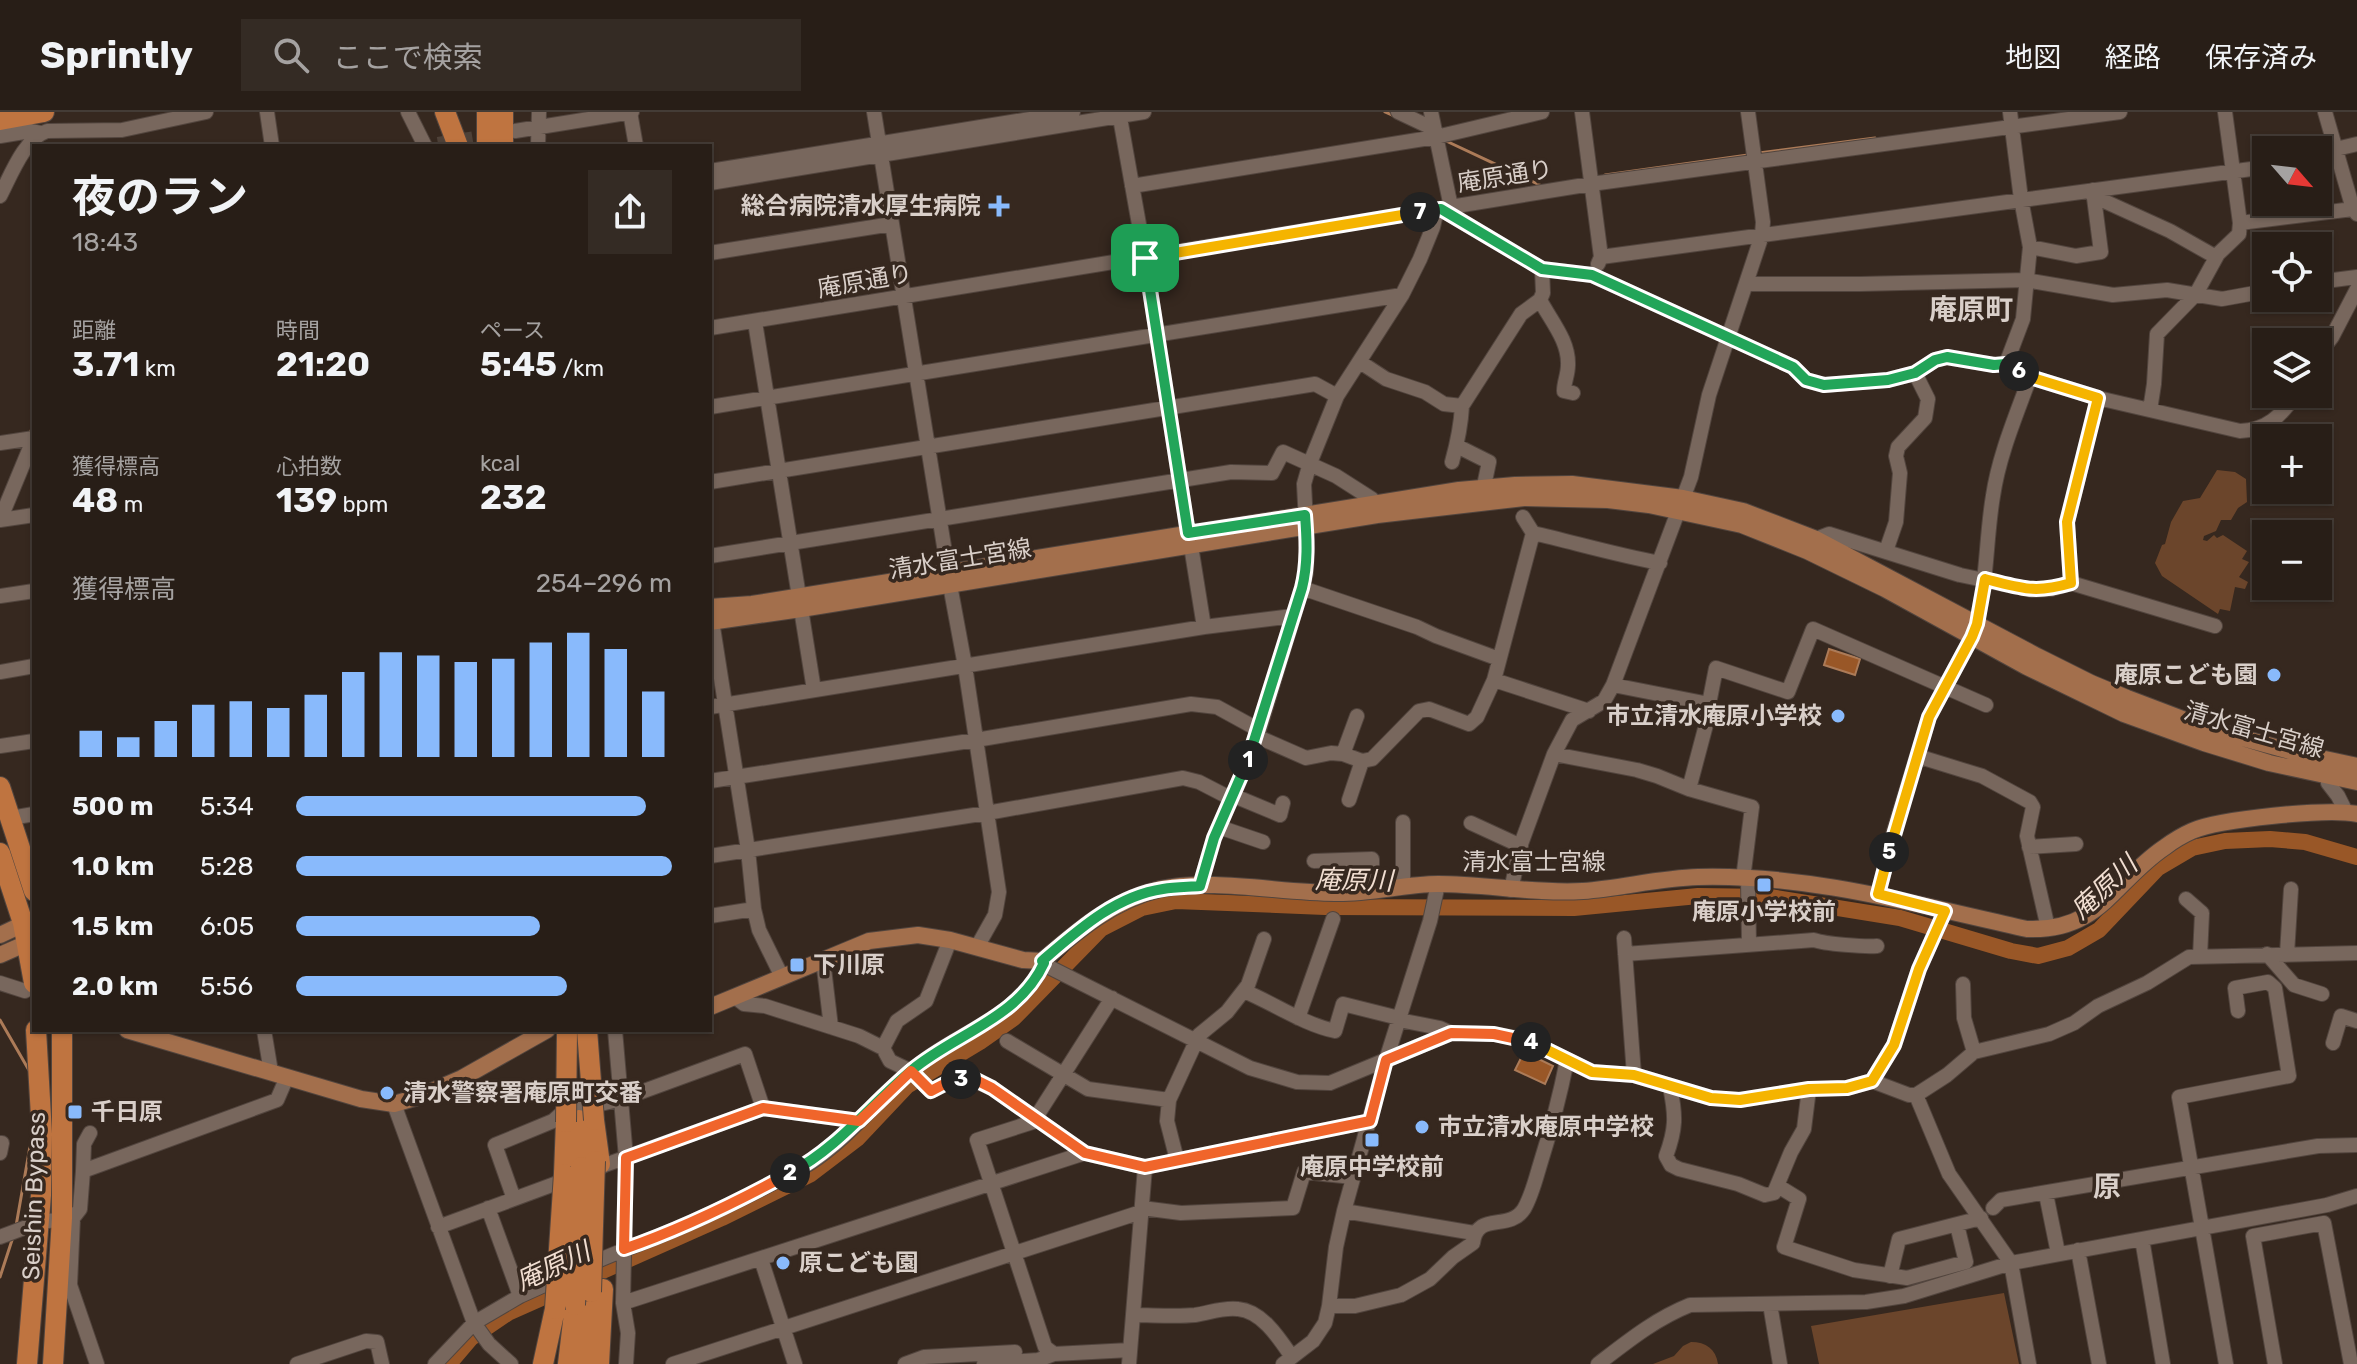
<!DOCTYPE html>
<html lang="ja">
<meta charset="utf-8">
<style>
:root{--surface:#281e17;--page:#342b24;--text:#f1f3f6;--muted:#a5a2a1;--line:#443c36;--accent:#89bafc}
body{margin:0;font-family:Rubik,"Noto Sans JP",sans-serif;background:var(--page);color:var(--text);height:100vh;display:flex;flex-direction:column;font-size:30px;white-space:nowrap}
*{box-sizing:border-box;margin:0}
p{font-size:26px;color:var(--muted)}
.icon{flex:none;width:44px;height:44px;fill:none;stroke:currentColor;stroke-width:2;stroke-linecap:round;stroke-linejoin:round}
.map{position:relative;flex:1;overflow:hidden}
.details{position:absolute;left:32px;top:32px;width:680px;height:888px;display:flex;flex-direction:column;background:var(--surface);border-radius:0px;box-shadow:0 2px 6px #0004,0 0 0 2px var(--line)}
.details>*{flex:none}
.needle{width:52px;rotate:118deg}
.fabs{position:absolute;left:2252px;top:24px;display:grid;gap:16px}
.fabs a{display:grid;place-items:center;width:80px;height:80px;border-radius:0px;background:var(--surface);box-shadow:0 2px 6px #0004,0 0 0 2px var(--line);font-size:40px}
.pin{position:absolute;display:grid;place-items:center;width:68px;height:68px;color:#fff;margin:-34px;border-radius:16px;box-shadow:0 4px 12px #0006}
.km{position:absolute;width:40px;height:40px;margin:-20px;border-radius:50%;background:#222;color:#fff;font-size:22px;line-height:40px;text-align:center}
.round{display:grid;place-items:center;flex:none;width:84px;height:84px;border-radius:0px;background:var(--page)}
.head{display:flex;align-items:center;justify-content:space-between;height:136px;padding:0 40px}
h1{font-size:44px;font-weight:700;line-height:60px}
.stats{display:grid;grid-template-columns:repeat(3,1fr);gap:12px;height:136px;padding:8px 40px}
.stats div{display:grid;align-content:center}
.stats b{font-size:34px;font-weight:700}
.stats small{font-size:22px;font-weight:400}
.stats p{font-size:22px}
.chart{height:224px;padding:16px 40px}
.chart p{display:flex;justify-content:space-between}
.chart svg{width:100%;height:144px;margin-top:8px;stroke:var(--accent);stroke-width:6}
ul{padding:0 40px;list-style:none;font-size:26px}
li{display:grid;grid-template-columns:128px 96px 1fr;align-items:center;height:60px}
li i{height:20px;border-radius:10px;background:var(--accent)}
header{display:flex;align-items:center;gap:48px;box-sizing:border-box;height:112px;padding:0 40px;background:var(--surface);border-bottom:2px solid var(--line)}
header strong{font-size:38px}
nav{display:flex;gap:44px;margin-inline-start:auto;font-size:28px}
.search{width:560px;height:72px;background:var(--page);display:flex;align-items:center;gap:20px;box-sizing:border-box;padding:0 28px;border-radius:0px;color:var(--muted);font-size:30px}
.map>svg:first-child{display:block}
</style>
<header>
<strong>Sprintly</strong>
<div class="search"><svg class="icon" aria-label="search" viewBox="0 0 24 24"><circle cx="10" cy="10" r="6"/><path d="M15 15l6 6"/></svg>ここで検索</div>
<nav><a>地図</a><a>経路</a><a>保存済み</a></nav>
</header>
<div class="map">
<svg width="2357" height="1252" viewBox="0 0 2357 1252">
<rect width="100%" height="100%" fill="#36281f"/>
<path fill="#6b452b" d="M2217 358 2235 360 2246 367 2247 390 2238 396 2231 408H2221L2216 419 2204 424 2203 428 2207 429 2214 423 2217 426 2223 423 2247 439 2242 447 2249 450 2239 465 2248 470 2245 477 2235 475 2230 499 2220 497 2218 502 2162 464 2155 451 2162 433 2165 432 2171 410 2183 389 2200 386Z
M2004 1181 2019 1252H1819L1811 1214Z
M1691 1230C1706 1230 1716 1237 1718 1252H1653L1674 1244 1683 1234Z"/>
<path fill="#995727" stroke="#ac7b58" stroke-width="2" d="M1829 537 1860 547 1855 563 1824 553Z
M1524 940 1553 954 1545 972 1515 958Z"/>
<g fill="none" stroke-linecap="round" stroke-linejoin="round">
<path stroke="#ac7b58" stroke-width="3" d="M1385 0 1394 4
M1444 28 1542 74
M1759 41 1875 26
M1605 63 1748 43
M29 323 34 312
M0 908 30 960
M16 1114 32 1023
M0 1165 13 1125"/>
<path stroke="#995727" stroke-width="16" d="M449 1252 471 1226 508 1201 722 1106 811 1062 857 1027 907 974 980 930 1014 906 1101 817 1142 796 1176 789 1325 795 1574 796 1698 784 1770 785 1900 806 2011 839 2038 844 2068 836 2099 818 2158 756 2192 736 2225 729 2270 727 2305 730 2357 745"/>
<path stroke="#4e4138" stroke-width="14" stroke-dasharray="14 7" stroke-linecap="butt" d="M438 32 493 23"/>
<defs>
<path id="minor" d="M267 0 272 34
M408 0 425 34
M630 0 636 34
M874 0 948 459
M1119 0 1145 146 1188 421
M1398 0 1434 17
M1431 0 1451 95
M1582 0 1601 145 1598 152
M2225 0 2240 111 2353 97
M2325 0 2353 97 2357 102
M515 19 632 0
M0 24 30 19 41 21
M538 34 539 0
M2336 37 2357 32
M2318 48 2338 46
M710 59 1073 0
M710 71 1144 0
M1132 74 1436 25 1542 0
M0 84C11 63 24 27 47 19L122 18 206 0
M2093 84 2170 119 2216 145
M1441 97 1542 157 1592 163 1793 255 1806 268 1824 273 1888 268 1915 261 1935 248 1947 245 1994 253 2006 252 2030 265 2098 286 2240 319C2267 318 2281 304 2296 282
M2030 135 2076 144 2101 140 2093 78
M710 141 892 112
M1601 145 2266 55
M2318 170 2357 165
M1746 172H1860L2026 168 2113 183 2167 178 2222 187 2266 179
M1540 188C1551 209 1569 229 1568 253 1568 263 1564 270 1564 279L1573 281
M755 210 814 578
M710 216 1591 72 2120 0
M2318 243 2332 225 2357 177
M1360 250 1386 267 1425 280 1444 292 1462 294 1521 202 1540 188 1543 181 1542 157
M2006 252 2023 207 2030 135 2021 87 2010 0
M710 295 1402 183
M2150 298 2154 272 2157 222 2196 182 2218 142 2239 122 2240 111
M0 331 34 326
M1457 334 1489 350 1485 369 1486 375
M1452 350C1457 332 1461 313 1462 294
M710 370 1315 272 1337 284
M1523 405 1533 421C1576 431 1617 443 1660 451
M0 408 34 326
M0 408 34 403
M1816 427 1829 422 1960 463 2032 478 2051 477 2071 471 2215 514
M1191 434 1204 515
M1886 439 1896 410 1900 361 1896 344 1898 335 1925 306 1928 287 1915 261
M710 444 1231 360 1272 361 1283 340 1336 364 1372 387 1374 391
M2071 471 2067 410 2098 286
M950 473 965 554 999 780 995 803 977 835
M1302 476 1417 515 1436 524 1499 547
M0 484 34 479
M712 509 748 738 754 797 759 818 782 865
M0 560 34 554
M1494 568 1533 421
M1613 573 1709 592 1716 556 1788 580 1813 517 1986 593
M1709 592 1711 594 1689 677 1752 695 1743 767
M710 595 1204 515 1293 504
M1256 624 1306 646 1331 641 1343 642 1362 649 1372 647 1419 599 1429 597 1469 612 1477 605 1494 568 1589 599
M0 634 34 629
M1343 642 1357 604
M1554 642 1637 658 1657 664 1689 677
M1917 644 1982 664 2030 690 2033 695 2027 724 2048 816
M2330 665 2328 671 2338 684 2346 700
M710 669 976 628 1191 592 1217 595 1259 618
M1232 683 1280 703 1283 691
M1349 688 1362 649
M11 706 34 702
M1403 710V775
M1471 711 1521 734
M1219 715 1263 730
M2029 735 2076 732
M710 744 987 701 1183 666 1199 670 1230 686
M1314 749 1372 747V778
M1748 767 1749 833
M1200 774 1214 726 1245 656 1259 618 1302 476 1306 461 1307 430 1304 372 1310 351 1337 284 1402 183 1420 147 1433 115 1437 97
M1511 778 1521 732 1554 642 1572 608 1604 589 1613 573 1691 365 1709 283 1762 123 1763 110 1748 0
M1878 782 1894 719 1929 605 1972 525C1988 479 1985 431 1993 384 1999 343 2016 304 2030 265
M2186 787 2202 801 2200 845
M710 804 754 797
M1624 826 1634 963
M1625 842 1814 828C1825 832 1865 835 1877 834
M2267 842 2294 873 2322 882
M2287 842 2291 777
M823 848 831 915
M1042 849 1047 854 1250 956 1297 970 1330 971 1451 921H1476L1494 922 1526 928 1592 960 1634 963 1711 986 1740 988 1809 977 1847 976 1872 969 1909 983H1916L1947 963 1974 940 2049 922 2074 911 2098 894 2147 871 2189 845 2357 841
M0 871 25 879
M1963 872 1964 906 1974 940
M1244 879C1275 892 1303 912 1335 919L1343 892 1399 906
M735 885 744 892 765 894 859 924 883 936 890 949 911 959 931 979C956 966 965 963 992 976L1085 1041 1145 1055 1370 1009
M1298 906 1333 807
M1399 908 1440 916 1451 921
M264 918 271 960
M615 918 626 1046 623 1191 628 1221 626 1252
M1007 929 1088 977 1169 988
M2333 931 2341 904 2357 909
M883 936 897 909 926 889 950 828
M1872 969 1894 933 1919 857 1945 799
M1670 975C1676 1004 1676 1017 1666 1044L1671 1053 1679 1057 1738 1072 1765 1083 1774 1081 1791 1040 1804 1017 1809 977
M1916 983 1949 1062 2011 1151 2029 1252
M394 992 474 1211 489 1232 511 1252
M0 1031H2L0 1041
M1177 1048 1167 1009 1169 988 1199 923 1227 900 1248 873 1264 827
M591 1058 763 996 859 1009
M83 1059 84 1032 90 1021
M1778 1074 1799 1087 1784 1135 1854 1158 1907 1166 1966 1150 1957 1113
M2046 1082 2058 1141
M514 1087 495 1033 553 1009 562 1001 622 987 745 942 763 996
M488 1096 520 1184
M1142 1096 1181 1101 1293 1096 1304 1060 1353 1065
M1993 1096 2001 1088 2318 1034 2357 1033
M1344 1099 1474 1121
M73 1106 70 1173 97 1252
M438 1115 568 1067
M0 1125 40 1110 73 1106 80 1097 83 1059 277 988 287 965
M2142 1127 2163 1252
M2078 1138 2099 1252
M761 1147 795 1252
M584 1155C618 1139 652 1128 685 1113 715 1100 744 1086 773 1071 785 1064 799 1058 810 1051 858 1020 890 969 938 939 977 914 1023 897 1044 851
M1890 1164 1899 1127 1981 1106
M623 1191 1085 1041
M1770 1192 1780 1252
M1329 1194H1355L1401 1183 1430 1167 1453 1145 1473 1131C1477 1099 1509 1120 1524 1097 1531 1085 1535 1070 1539 1056 1550 1021 1560 984 1567 948
M1133 1203C1153 1203 1175 1205 1195 1203 1209 1201 1223 1195 1238 1197 1262 1199 1279 1226 1292 1245
M1054 1242 1045 1235 977 1028 1033 1010 1112 886
M297 1252 366 1229 377 1230 382 1252
M435 1252 474 1211 520 1184 562 1165
M673 1252 1141 1100
M905 1252 924 1245 1015 1240
M984 1252 1038 1248 1054 1242 1130 1238
M1129 1252 1145 1055
M1283 1252 1313 1229 1325 1211 1329 1194 1336 1135 1344 1099 1386 948 1430 809 1438 772
M1598 1252C1628 1229 1655 1207 1690 1193L1866 1190 1904 1184 2011 1151 2327 1093 2357 1084
M2226 1252 2179 985 2289 964 2275 876 2268 870 2235 876 2238 899
M2275 1252 2253 1124 2324 1111 2351 1252"/>
<path id="major" d="M710 495 752 492 1459 378 1515 373 1572 372 1683 386 1743 399 1816 427 2037 544 2091 571 2127 586 2206 616 2297 641 2357 654
M710 510 801 497 1377 403 1524 386 1608 388 1649 393 1742 413 1807 439 1885 477 2027 555 2124 602 2204 631 2269 651 2357 670
M0 823 34 807
M0 843 34 828
M710 895 869 829 918 823 950 828 1023 848 1042 849C1077 819 1113 788 1160 777 1211 766 1282 781 1335 781 1370 782 1404 772 1438 772 1486 772 1535 782 1583 779 1622 776 1660 766 1698 765 1810 762 1918 793 2027 817 2100 820 2114 769 2165 735 2173 729 2183 723 2192 719 2219 707 2328 696 2357 702
M127 918 361 987 394 992 418 985 462 966 547 918"/>
<path id="highway" d="M445 0 458 34
M503 0V34
M0 8 44 0
M487 34V0
M0 675 34 779
M0 741 23 811 34 871
M579 1008 581 1055
M594 1008 600 1052
M564 1062 566 1010
M27 1252 41 1083 42 1022 36 918
M53 1252 62 1106V918
M543 1252 555 1197
M568 1252 575 1193
M582 1252 589 1199
M599 1252 603 1177"/>
</defs>
<use href="#minor" stroke="#52453e" stroke-width="16"/>
<use href="#major" stroke="#52453e" stroke-width="18"/>
<use href="#highway" stroke="#52453e" stroke-width="22"/>
<use href="#minor" stroke="#78675d" stroke-width="14"/>
<use href="#major" stroke="#a36f4c" stroke-width="16"/>
<use href="#highway" stroke="#bf7440" stroke-width="20"/>
<defs>
<path id="highway-bridge" d="M587 918 594 1008
M566 1010 567 918
M591 1180 595 1049
M575 1193 581 1055
M555 1197 564 1062"/>
</defs>
<use href="#highway-bridge" stroke="#52453e" stroke-width="22" stroke-linecap="butt"/>
<use href="#highway-bridge" stroke="#bf7440" stroke-width="20"/>
</g>
<g fill="none" stroke-linecap="round" stroke-linejoin="round">
<defs>
<path id="split-1" d="M1145 146 1188 421 1305 403C1307 428 1308 452 1302 476L1248 648"/>
<path id="split-2" d="M790 1061C838 1036 871 992 912 958 955 922 1019 906 1044 851L1042 849C1077 819 1115 784 1163 777 1175 775 1188 775 1200 774L1214 726 1248 648"/>
<path id="split-3" d="M790 1061C737 1090 682 1117 624 1137L626 1046 763 996 859 1009 911 959 931 979 952 968 961 967"/>
<path id="split-4" d="M961 967 976 968 992 976 1085 1041 1145 1055 1370 1009 1386 948 1451 921 1494 922 1531 930"/>
<path id="split-5" d="M1531 930 1592 960 1634 963 1711 986 1740 988 1809 977 1847 976 1872 969 1894 933 1919 857 1945 799 1878 782 1889 740"/>
<path id="split-6" d="M1889 740 1929 605 1972 525 1977 512 1985 467C2022 476 2034 482 2071 471L2067 410 2098 286 2030 265 2019 259"/>
<path id="split-7" d="M1420 100 1441 97 1542 157 1592 163 1793 255 1806 268 1824 273 1888 268 1915 261 1935 248 1947 245 1994 253 2006 252 2019 259"/>
<path id="split-8" d="M1145 146 1420 100"/>
</defs>
<use href="#split-1" stroke="#fff" stroke-width="16"/>
<use href="#split-2" stroke="#fff" stroke-width="16"/>
<use href="#split-3" stroke="#fff" stroke-width="16"/>
<use href="#split-4" stroke="#fff" stroke-width="16"/>
<use href="#split-5" stroke="#fff" stroke-width="16"/>
<use href="#split-6" stroke="#fff" stroke-width="16"/>
<use href="#split-7" stroke="#fff" stroke-width="16"/>
<use href="#split-8" stroke="#fff" stroke-width="16"/>
<use href="#split-1" stroke="#22a559" stroke-width="10"/>
<use href="#split-2" stroke="#22a559" stroke-width="10"/>
<use href="#split-3" stroke="#f0652b" stroke-width="10"/>
<use href="#split-4" stroke="#f0652b" stroke-width="10"/>
<use href="#split-5" stroke="#f5b400" stroke-width="10"/>
<use href="#split-6" stroke="#f5b400" stroke-width="10"/>
<use href="#split-7" stroke="#22a559" stroke-width="10"/>
<use href="#split-8" stroke="#f5b400" stroke-width="10"/>
</g>
<g fill="#89bafc" stroke="#36281f" stroke-width="3">
<path d="M995 82h8v8h8v8h-8v8h-8v-8h-8v-8h8z"/>
<circle cx="2274" cy="563" r="8"/>
<circle cx="1838" cy="604" r="8"/>
<rect x="1756" y="765" width="16" height="16" rx="4"/>
<rect x="789" y="845" width="16" height="16" rx="4"/>
<circle cx="387" cy="981" r="8"/>
<rect x="67" y="992" width="16" height="16" rx="4"/>
<circle cx="1422" cy="1015" r="8"/>
<rect x="1364" y="1020" width="16" height="16" rx="4"/>
<circle cx="783" cy="1151" r="8"/>
</g>
<g text-anchor="middle" stroke-width="7" stroke-linejoin="round" paint-order="stroke">
<g font-size="24" fill="#d9cfc9" stroke="#36281f">
<text transform="translate(1505 64) rotate(-9)" y="8">庵原通り</text>
<text transform="translate(865 169) rotate(-10)" y="8">庵原通り</text>
<text transform="translate(960 447) rotate(-9)" y="8">清水富士宮線</text>
<text transform="translate(2254 618) rotate(16)" y="8">清水富士宮線</text>
<text x="1534" y="758">清水富士宮線</text>
<text transform="translate(34 1084) rotate(-88)" y="8">Seishin Bypass</text>
</g>
<g font-size="24" font-weight="bold" fill="#d9cfc9" stroke="#36281f" text-anchor="start">
<text x="981" y="102" text-anchor="end">総合病院清水厚生病院</text>
<text x="2258" y="571" text-anchor="end">庵原こども園</text>
<text x="1822" y="612" text-anchor="end">市立清水庵原小学校</text>
<text x="1764" y="808" text-anchor="middle">庵原小学校前</text>
<text x="813" y="861">下川原</text>
<text x="403" y="989">清水警察署庵原町交番</text>
<text x="91" y="1008">千日原</text>
<text x="1438" y="1023">市立清水庵原中学校</text>
<text x="1372" y="1063" text-anchor="middle">庵原中学校前</text>
<text x="799" y="1159">原こども園</text>
</g>
<g font-size="26" font-style="italic" fill="#f1ded1" stroke="#36281f">
<text transform="translate(1354 768) rotate(1)" y="9">庵原川</text>
<text transform="translate(2104 775) rotate(-43)" y="9">庵原川</text>
<text transform="translate(553 1154) rotate(-25)" y="9">庵原川</text>
</g>
<g font-size="28" font-weight="bold" fill="#d9cfc9" stroke="#36281f">
<text x="1971" y="207">庵原町</text>
<text x="2107" y="1084">原</text>
</g>
</g>
</svg>
<div class="fabs">
<a><svg class="needle" viewBox="-14 -14 28 28"><path d="M0-13l5 13h-10z" fill="#e53935"/><path d="M0 13l5-13h-10z" fill="#a5a2a1"/></svg></a>
<a><svg class="icon" aria-label="locate" viewBox="0 0 24 24"><circle cx="12" cy="12" r="6"/><path d="M12 2v4M12 18v4M2 12h4M18 12h4"/></svg></a>
<a><svg class="icon" aria-label="layers" viewBox="0 0 24 24"><path d="M12 4l9 5-9 5-9-5zM3 14l9 5 9-5"/></svg></a>
<a>+</a>
<a>−</a>
</div>
<div class="pin" style="left:1145px;top:146px;background:#1e9e55"><svg class="icon" aria-label="arrive" viewBox="0 0 24 24"><path d="M6 21V4h12l-3 4 3 4H6"/></svg></div>
<b class="km" style="left:1248px;top:648px">1</b>
<b class="km" style="left:790px;top:1061px">2</b>
<b class="km" style="left:961px;top:967px">3</b>
<b class="km" style="left:1531px;top:930px">4</b>
<b class="km" style="left:1889px;top:740px">5</b>
<b class="km" style="left:2019px;top:259px">6</b>
<b class="km" style="left:1420px;top:100px">7</b>
<section class="details">
<div class="head"><div><h1>夜のラン</h1><p>18:43</p></div><a class="round"><svg class="icon" aria-label="share" viewBox="0 0 24 24"><path d="M12 15V3M7 8l5-5 5 5M5 13v7h14v-7"/></svg></a></div>
<div class="stats">
<div><p>距離</p><b>3.71<small> km</small></b></div>
<div><p>時間</p><b>21:20</b></div>
<div><p>ペース</p><b>5:45<small> /km</small></b></div>
</div>
<div class="stats">
<div><p>獲得標高</p><b>48<small> m</small></b></div>
<div><p>心拍数</p><b>139<small> bpm</small></b></div>
<div><p>kcal</p><b>232</b></div>
</div>
<div class="chart"><p><span>獲得標高</span>254–296 m</p>
<svg viewBox="0 0 160 44" preserveAspectRatio="none"><path d="M5 44V36M15 44V38M25 44V33M35 44V28M45 44V27M55 44V29M65 44V25M75 44V18M85 44V12M95 44V13M105 44V15M115 44V14M125 44V9M135 44V6M145 44V11M155 44V24"/></svg>
</div>
<ul>
<li><b>500 m</b>5:34<i style="width:93%"></i></li>
<li><b>1.0 km</b>5:28<i style="width:100%"></i></li>
<li><b>1.5 km</b>6:05<i style="width:65%"></i></li>
<li><b>2.0 km</b>5:56<i style="width:72%"></i></li>
</ul>
</section>
</div>
